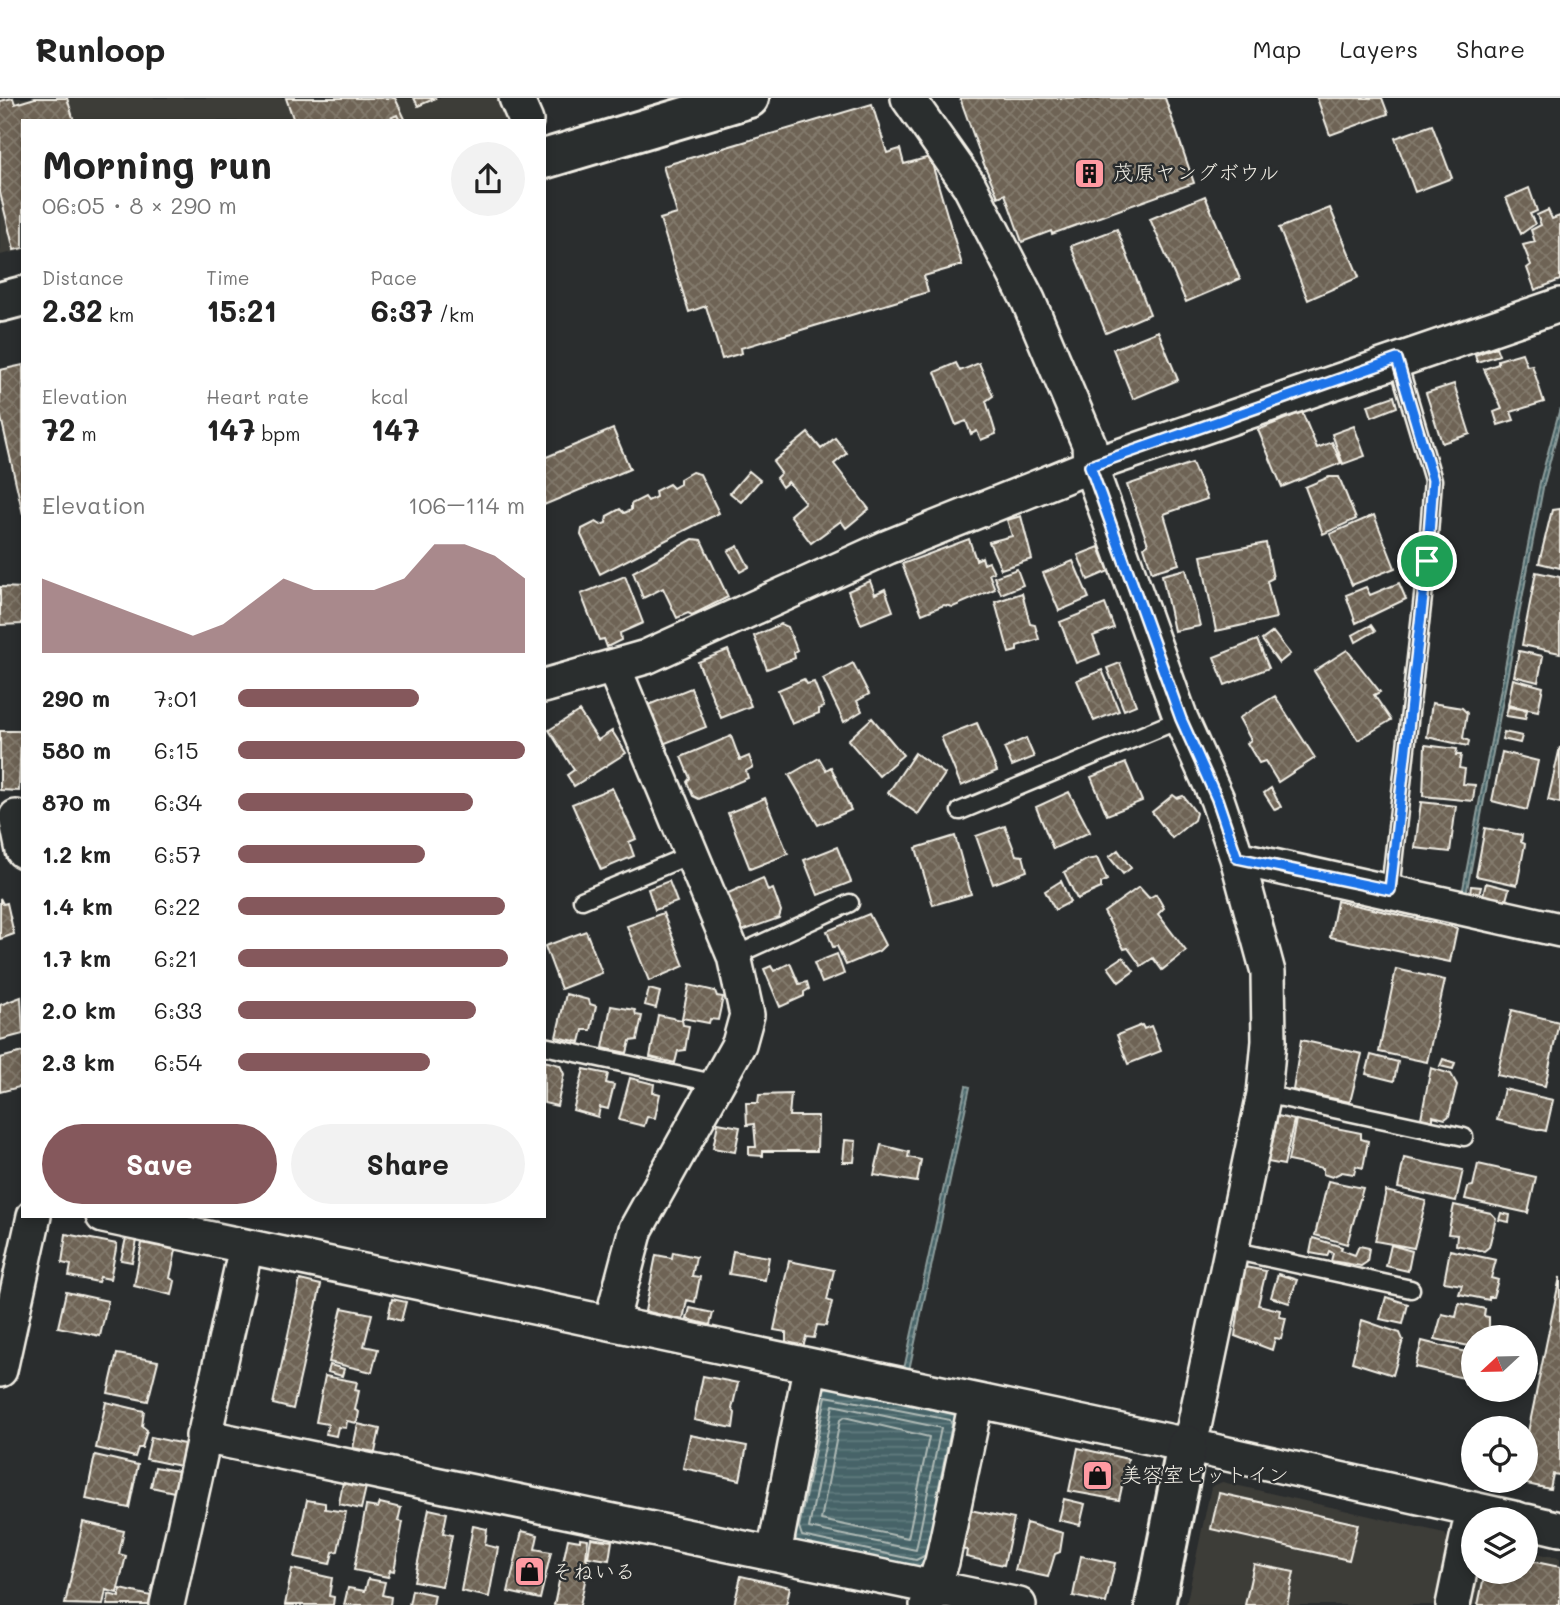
<!DOCTYPE html>
<meta charset="utf-8">
<style>
:root{--surface:#fff;--page:#f2f2f2;--text:#222;--muted:#767676;--line:#e0e0e0;--accent:#85585c}
body{margin:0;font-family:Mali,"Klee One",sans-serif;background:var(--page);color:var(--text);height:100vh;display:flex;flex-direction:column;font-size:26px;white-space:nowrap}
*{box-sizing:border-box;margin:0}
p{font-size:23px;color:var(--muted)}
.icon{flex:none;width:38px;height:38px;fill:none;stroke:currentColor;stroke-width:2;stroke-linecap:round;stroke-linejoin:round}
.map{position:relative;flex:1;overflow:hidden}
.details{position:absolute;left:21px;top:21px;width:525px;height:1099px;display:flex;flex-direction:column;background:var(--surface);border-radius:0px;box-shadow:0 4px 10px #0003}
.details>*{flex:none}
.needle{width:46px;rotate:248deg}
.controls{position:absolute;left:1461px;top:1227px;display:grid;gap:14px}
.controls a{display:grid;place-items:center;width:77px;height:77px;border-radius:50%;background:var(--surface);box-shadow:0 4px 10px #0003;font-size:35px}
.pin{position:absolute;display:grid;place-items:center;width:60px;height:60px;color:#fff;margin:-30px;border:4px solid #fff;border-radius:50%;box-shadow:0 2px 7px #0007}
.round{display:grid;place-items:center;flex:none;width:74px;height:74px;border-radius:37px;background:var(--page)}
.overview{display:flex;align-items:center;justify-content:space-between;height:119px;padding:0 21px}
h1{font-size:38px;font-weight:800;line-height:52px}
.stats{display:grid;grid-template-columns:repeat(3,1fr);gap:10px;height:119px;padding:7px 21px}
.stats div{display:grid;align-content:center}
.stats b{font-size:30px;font-weight:800}
.stats small{font-size:19px;font-weight:400}
.stats p{font-size:19px}
.chart{height:196px;padding:14px 21px}
.chart p{display:flex;justify-content:space-between}
.chart svg{width:100%;height:126px;margin-top:7px;fill:var(--accent);opacity:.7}
.button{display:flex;gap:14px;margin-top:auto;padding:14px 21px}
.button a{flex:1;height:80px;border-radius:42px;background:var(--accent);color:#fff;font-size:28px;font-weight:800;line-height:80px;text-align:center}
.button a+a{background:var(--page);color:var(--text)}
ul{padding:0 21px;list-style:none;font-size:23px}
li{display:grid;grid-template-columns:112px 84px 1fr;align-items:center;height:52px}
li i{height:18px;border-radius:9px;background:var(--accent)}
header{display:flex;align-items:center;gap:42px;box-sizing:border-box;height:98px;padding:0 35px;background:var(--surface);border-bottom:2px solid var(--line)}
header strong{font-size:33px}
nav{display:flex;gap:38px;margin-inline-start:auto;font-size:24px}
.map>svg:first-child{display:block}
</style>
<header>
<strong>Runloop</strong>
<nav><a>Map</a><a>Layers</a><a>Share</a></nav>
</header>
<div class="map">
<svg width="1560" height="1507" viewBox="0 0 1560 1507">
<defs>
<pattern id="water-rules" width="6" height="5" patternUnits="userSpaceOnUse" patternTransform="scale(1.75)"><rect width="6" height="5" fill="#466468"/><path d="M0 2.5h6" fill="none" stroke="#617b7e"/></pattern>
<pattern id="building-cross-hatch" width="8" height="8" patternUnits="userSpaceOnUse" patternTransform="scale(1.75)"><rect width="8" height="8" fill="#6e6354"/><path d="M0 0l8 8M0 8l8-8" fill="none" stroke="#837a6d"/></pattern>
</defs>
<rect width="100%" height="100%" fill="#2a2d2e"/>
<filter id="ink" filterUnits="userSpaceOnUse"><feTurbulence type="fractalNoise" baseFrequency=".0143" numOctaves="2"/><feDisplacementMap in="SourceGraphic" scale="14" xChannelSelector="R" yChannelSelector="G"/><feConvolveMatrix kernelMatrix="1 2 1 2 8 2 1 2 1" color-interpolation-filters="sRGB"/></filter>
<g filter="url(#ink)">
<path fill="#3e3d39" d="M0 0H497L508 23H23V152L0 157Z
M1222 1384 1444 1435 1450 1444 1437 1507H1186L1211 1389Z
M1526 1453 1560 1460V1507H1470L1477 1474H1526Z"/>
<path fill="url(#water-rules)" stroke="#8c9c9b" stroke-width="2" d="M1560 310V324L1543 390 1466 797 1462 796 1540 384Z
M966 988 970 989 909 1272 904 1271Z
M828 1289 955 1316 959 1325 931 1463 918 1470 798 1445 791 1431 819 1293Z"/>
<g fill="none" stroke-linecap="round" stroke-linejoin="round">
<path stroke="#aeb9b5" stroke-width="2" d="M833 1307 941 1330 916 1452 809 1430Z
M844 1319 929 1339 908 1440 821 1422 840 1322Z
M924 1458 916 1462 802 1438 799 1429 826 1298 950 1322 952 1327 937 1398"/>
</g>
<path fill="url(#building-cross-hatch)" stroke="#f4f1e8" stroke-width="2" d="M13 0 15 6 35 0H67L74 23H23V150L14 152 0 95V3Z
M286 0H395L406 23H400L397 17 383 23H294Z
M286 0H395L406 23H294Z
M414 0H436L418 8Z
M960 0H1165L1194 85 1052 136 1051 133 1022 144 1005 96 998 99 983 64Z
M1317 0H1382L1388 16 1330 37Z
M872 6 887 55 900 51 904 66 930 59 962 167 924 178 928 194 741 250 742 255 722 261 706 208 689 214 660 121 677 116 663 68Z
M1432 27 1452 80 1415 94 1395 40Z
M1529 90 1537 113 1530 116 1535 126 1521 136 1506 100Z
M1205 98 1240 181 1186 204 1150 121Z
M1330 110 1359 179 1308 202 1279 130Z
M1548 112 1552 121 1560 118V182L1535 192 1527 170 1531 167 1523 147 1535 144 1531 132 1541 127 1537 117Z
M1117 131 1150 216 1106 235 1071 148Z
M1158 233 1178 282 1133 301 1113 251Z
M1496 249 1499 257 1477 264 1475 257Z
M1522 255 1527 268 1532 267 1544 304 1511 314 1514 322 1498 327 1494 314 1502 311 1484 271 1498 266V262Z
M956 265 960 273 979 265 993 298 986 303 996 336 981 342 977 333 971 336 966 323 956 327 935 274Z
M23 267V416L0 315V272Z
M1454 286 1470 336 1442 345 1426 295Z
M1394 298 1397 309 1372 319 1368 307Z
M1302 314 1317 350 1332 344 1341 365 1282 389 1258 332Z
M1354 328 1365 358 1343 366 1332 336Z
M613 331 630 371 544 407V360Z
M808 335 821 351 835 340 847 355 834 366 869 411 846 430 841 423 811 445 790 417 805 404 788 384 782 389 776 380 781 375 773 364Z
M1192 365 1207 401 1164 416 1179 466 1152 474 1144 449 1148 446 1127 387Z
M749 373 760 382 741 404 730 395Z
M692 374 700 376 719 415 600 476 581 437 582 431 596 424 601 427 606 425 607 418 620 411 624 415 631 412V406L645 399 648 403 656 399 655 393 669 386 673 390 680 386V381Z
M1329 379H1339L1356 421 1323 436 1305 389Z
M1560 411V470L1539 465 1552 412Z
M1374 417 1395 470 1352 487 1330 436Z
M1021 418 1032 461 1001 471 989 444 1012 438 1007 422Z
M693 441 701 442 728 499 692 517 688 515 677 520 663 490 643 500 633 474Z
M969 441 976 462 982 459 984 466 989 464 994 474 989 476 995 491 953 509 944 507 922 516 902 466Z
M1266 445 1273 480 1267 483 1276 520 1216 533 1201 458Z
M738 448 749 469 740 474 728 453Z
M1099 449 1109 473 1088 482 1078 457Z
M1073 463 1089 500 1059 513 1043 475Z
M1017 471 1023 487 1001 496 994 479Z
M1186 471 1200 528 1174 533 1162 477Z
M1536 474 1560 479V555L1522 547Z
M625 478 643 525 620 535 621 542 607 549 604 541 599 542 581 496Z
M870 483 875 496 885 491 893 513 861 526 848 493Z
M1399 485 1406 501 1356 525 1346 497 1366 489 1370 497Z
M0 489 23 490 22 526 0 527Z
M1022 495 1030 526 1035 527 1039 541 1017 548V553L1009 555 995 504Z
M1105 506 1114 530 1093 538 1100 556 1076 565 1060 524Z
M781 526 788 529 797 552 794 554 795 560 767 571 754 538Z
M1371 527 1375 533 1356 544 1353 537Z
M1273 534 1290 556 1279 565 1262 542Z
M1257 542 1269 570 1225 587 1214 559Z
M728 552 751 608 721 620 698 564Z
M1347 552 1380 594 1374 597 1391 622 1358 642 1314 573Z
M1519 553 1543 558 1538 584 1514 578Z
M853 565 869 596 857 603 862 613 844 624 823 581Z
M1120 565 1136 607 1124 612 1107 570Z
M1102 572 1119 613 1094 623 1077 582Z
M804 581 807 586 814 584 824 609 819 611V615L792 626 778 592Z
M1513 581 1543 589 1538 613 1508 607Z
M691 590 706 629 663 646 648 607Z
M1275 598 1315 660 1278 684 1265 663 1259 665 1247 645 1251 642 1239 620Z
M1432 605 1462 610 1467 615 1463 640 1469 643 1468 648 1427 639Z
M1508 609 1527 612 1525 621 1506 618Z
M579 613 598 642 612 633 626 655 574 688 567 677 574 672 549 632Z
M872 620 903 657 879 678 848 642Z
M977 625 997 673 961 688 941 639Z
M0 633H21L19 693 0 692Z
M1504 634 1522 638 1520 645 1502 641Z
M731 638 740 662 749 658 753 669 746 673 748 680 699 701 693 698 687 684 690 680 681 659Z
M1026 640 1034 659 1012 668 1004 650Z
M1425 647 1457 651 1456 657H1461L1459 670 1465 671 1463 686 1475 687 1473 703 1423 698Z
M1560 649V705L1548 702Z
M1502 654 1538 663 1527 712 1492 703Z
M915 655 945 676 918 716 888 695Z
M819 660 826 672 831 669 851 712 818 727 789 677Z
M1126 665 1142 703 1107 717 1091 679Z
M612 690 636 741 629 744 634 758 601 772 572 706Z
M1271 690 1281 709 1275 712 1264 695Z
M1069 694 1090 734 1053 751 1036 709Z
M1173 697 1177 700 1183 698 1196 715 1194 722 1172 740 1152 714Z
M765 700 788 756 750 771 728 715Z
M1421 704 1456 708 1450 754 1415 750Z
M1005 728 1016 757 1023 758 1027 773 993 786 976 738Z
M1485 730 1522 737 1521 744 1525 746 1517 787 1476 778Z
M955 738 971 796 933 807 916 750Z
M837 749 851 784 818 797 804 762Z
M1118 752 1131 770 1123 776 1109 759Z
M1097 760 1107 782 1101 785V790L1077 801 1064 774 1086 762Z
M763 780 768 793 773 791 781 813 779 820 742 833 728 795Z
M669 783 677 804 655 812 648 791Z
M1061 783 1070 804 1055 812 1045 793Z
M1486 785 1509 791 1506 802 1483 797Z
M1471 788 1481 789 1479 797 1470 795Z
M1139 789 1149 800 1156 796 1164 810 1158 816 1186 853 1162 872 1153 860 1141 868 1128 850 1124 851 1104 814Z
M0 800 3 806 7 805 14 836 0 841Z
M1337 803 1457 830 1450 864 1330 839Z
M663 815 684 868 649 883 627 828Z
M869 816 885 847 879 853 846 867 837 848 833 849 827 833Z
M586 833 602 875 561 891 545 848Z
M837 856 844 876 822 885 814 865Z
M1123 859 1134 873 1119 884 1108 869Z
M790 865 799 886 807 884 809 891 804 894V898L780 909 764 871 771 868 774 873Z
M1396 871 1445 882 1427 964 1379 954Z
M689 887 715 893 717 898 723 899 718 922 710 921 709 925 682 920Z
M649 891 660 894 656 910 645 907Z
M566 896 589 902 590 906 596 908 591 932H583L580 944 556 939Z
M21 899 23 936 0 942V907Z
M611 908 635 912 636 917 642 918 637 942 630 943 627 955 603 950Z
M1512 912 1559 924 1545 988 1497 977Z
M658 917 682 922 683 927 689 928 685 952 678 953 675 965 650 959Z
M1142 927 1144 931 1151 928 1161 953 1128 966 1117 937Z
M1301 942 1362 956 1350 1004 1293 992Z
M23 954V988L0 994V960Z
M1371 957 1398 964 1394 983 1366 976Z
M1443 961 1455 965 1453 971 1440 968Z
M544 963 560 967 564 976 557 1008 544 1005Z
M1431 970 1451 976 1457 987 1449 1018 1445 1021 1433 1018V1023L1421 1020Z
M584 971 608 976 606 985 614 987 608 1011 600 1009 598 1019 573 1012Z
M630 980 654 986 653 994 660 996 655 1020 647 1019 644 1028 619 1022Z
M1504 991 1553 1002 1546 1033 1497 1022Z
M791 996 789 1018H818L817 1053H763V1058L749 1057V1049H756L754 1026 747 1027 746 1005H758L759 997Z
M1278 1018 1294 1022 1284 1067 1268 1064Z
M1296 1022 1361 1035V1041L1368 1043 1363 1070 1356 1068 1354 1076 1342 1074 1332 1079 1323 1076V1070L1288 1063Z
M718 1025 740 1029 735 1054 713 1050Z
M845 1042 856 1043 854 1064H843Z
M881 1047 909 1054 908 1059 921 1062 917 1084 874 1077Z
M1404 1060 1463 1072 1456 1103 1398 1090Z
M1478 1066 1536 1079 1528 1115 1465 1101 1468 1089 1473 1088Z
M1328 1083 1363 1090 1347 1146 1315 1137Z
M1386 1093 1426 1103 1414 1150 1375 1143Z
M1454 1107 1491 1115 1496 1120 1489 1149 1484 1153 1456 1147 1457 1137 1448 1136Z
M1501 1115 1510 1117 1509 1124 1499 1122Z
M66 1136 117 1146 110 1181 100 1179 98 1184 69 1178 71 1167 62 1165Z
M126 1140 137 1143 132 1164 121 1162Z
M1313 1140 1342 1149 1341 1152 1355 1157 1359 1148 1369 1150 1367 1164 1361 1168 1331 1163 1333 1155 1329 1153 1327 1158 1310 1155Z
M142 1145 176 1152 170 1180 175 1183 172 1197 134 1188Z
M1391 1147 1412 1153 1408 1173 1386 1168Z
M1450 1152 1496 1162 1491 1180 1498 1182 1493 1199H1489V1202L1459 1196 1462 1187 1444 1184Z
M733 1153 769 1159 765 1182 729 1176Z
M673 1154 696 1159 692 1178 700 1179 695 1204 687 1202 683 1222 645 1213 656 1157 672 1160Z
M789 1163 834 1172 827 1202 832 1204 826 1228 817 1227 814 1240 806 1239 803 1249 786 1244V1234L774 1232Z
M1245 1169 1266 1173 1258 1207 1280 1212 1279 1219 1286 1220 1281 1241 1275 1240 1272 1252 1235 1238Z
M1278 1176 1297 1182 1289 1205 1271 1199Z
M1560 1179V1377L1553 1376 1550 1391 1518 1384 1526 1382V1344Z
M300 1182 321 1187 293 1311 273 1306Z
M66 1194 108 1203 100 1238 58 1229Z
M1386 1199 1408 1206 1403 1226 1380 1221Z
M392 1201 406 1204 401 1223 388 1219Z
M1459 1205 1485 1211 1484 1218 1489 1219V1231H1484L1482 1239H1474V1249L1435 1241 1442 1216 1456 1219Z
M342 1210 372 1216 364 1248 378 1251 372 1274 329 1264Z
M690 1210 713 1215 710 1227 687 1221Z
M1362 1222 1400 1235 1403 1242 1393 1277 1352 1264Z
M1422 1243 1474 1256 1472 1282 1465 1286 1464 1280 1415 1269Z
M117 1256 158 1263 148 1303 108 1295Z
M330 1267 344 1271 342 1278 328 1274Z
M325 1278 357 1284 355 1292 359 1293 355 1312 359 1314 357 1325 347 1323 346 1330 338 1329 336 1338 326 1336 328 1326 316 1324Z
M703 1278 738 1285 732 1311 735 1315 733 1330 694 1322Z
M106 1304 144 1313 142 1328 147 1332 142 1350H138L135 1359 96 1350Z
M358 1326 380 1331 375 1354 353 1350Z
M690 1337 747 1348 740 1382 683 1370Z
M151 1339 184 1346 180 1368 146 1361Z
M1078 1350 1128 1361 1119 1402 1069 1393Z
M95 1357 138 1367 129 1410 86 1401Z
M155 1369 178 1373 174 1394 151 1389Z
M343 1384 366 1389 361 1411 339 1406Z
M1219 1395 1358 1426 1349 1462 1211 1431Z
M1064 1401 1085 1406 1080 1427 1059 1422Z
M307 1402 325 1405V1411L346 1414 338 1453 333 1454 330 1466 295 1459Z
M380 1405 401 1410 398 1423 403 1424 394 1473 390 1472 388 1479 354 1472 366 1408 378 1410Z
M429 1411 447 1415 443 1435 452 1437 442 1488 414 1483Z
M965 1411 1014 1421 1004 1467 966 1459 967 1452 957 1451Z
M83 1424 124 1433 119 1456 126 1458 117 1495 106 1492 103 1507 65 1506Z
M1026 1425 1063 1435 1060 1454 1055 1456 1048 1479 1015 1472Z
M473 1428 487 1431 485 1447 498 1450 489 1499 461 1493Z
M522 1433 538 1437 535 1451 551 1454 540 1501 508 1494Z
M580 1440 588 1441 586 1460 589 1464 580 1507H554L568 1441 580 1443Z
M591 1440 612 1443 609 1462 588 1459Z
M1081 1458 1115 1465 1106 1505 1073 1498Z
M1526 1462 1560 1469V1507H1478L1485 1474H1526Z
M1254 1466 1294 1474 1287 1507H1245Z
M292 1471 332 1480 329 1498 334 1499 333 1507H285Z
M741 1478 790 1489 786 1507H734Z
M368 1481 385 1484 382 1497 391 1499 390 1507H344L348 1490 365 1493Z
M121 1491 151 1498 149 1507H107L109 1496 119 1499Z
M412 1492 435 1497 433 1507H409Z"/>
<g fill="none" stroke-linecap="round" stroke-linejoin="round">
<defs>
<path id="service" d="M960 713 1181 621
M1390 792 1427 463 1433 382 1397 261
M582 802 692 756
M734 858 850 805
M544 948 718 986
M1264 996 1464 1039
M1231 1152 1411 1191"/>
<path id="minor" d="M516 0 526 23
M908 0 969 87 1028 202 1089 346 1090 368 1181 621 1217 701 1237 760 1268 874 1269 943 1264 996 1194 1329 1187 1347
M544 588 646 559 888 449 1090 368 1560 207
M16 719 23 753
M1237 760 1560 832
M103 1118 1187 1347 1518 1421
M611 1225 636 1131 739 946 747 917 734 858 614 570
M0 1272 34 1118
M203 1338 1019 1507
M1526 1423 1560 1431
M774 1456 810 1270
M167 1507 246 1149
M927 1507 942 1464 976 1304
M1453 1507 1473 1411"/>
<path id="tertiary" d="M544 61 749 0
M0 204 23 198
M1155 1507 1187 1347"/>
</defs>
<use href="#service" stroke="#f4f1e8" stroke-width="21"/>
<use href="#minor" stroke="#f4f1e8" stroke-width="38"/>
<use href="#tertiary" stroke="#f4f1e8" stroke-width="44"/>
<use href="#service" stroke="#2a2d2e" stroke-width="16"/>
<use href="#minor" stroke="#2a2d2e" stroke-width="33"/>
<use href="#tertiary" stroke="#2a2d2e" stroke-width="38"/>
</g>
</g>
<g fill="none" stroke-linecap="round" stroke-linejoin="round" filter="url(#ink)">
<defs>
<path id="route" d="M1397 261 1433 382 1427 463 1390 792 1237 760 1217 701 1181 621 1090 368Z"/>
</defs>
<use href="#route" stroke="#fff" stroke-width="14"/>
<use href="#route" stroke="#1a73e8" stroke-width="9"/>
</g>
<defs>
<symbol id="building-square" viewBox="-11 -11 22 22"><rect x="-9" y="-9" width="18" height="18" rx="4" fill="#ff9aa2" stroke="#2a2d2e"/><path d="M-4-6H4V6H1V3H-1V6H-4ZM-2.5-4.3h1.7v1.8h-1.7ZM.8-4.3h1.7v1.8H.8ZM-2.5-1h1.7V.8h-1.7ZM.8-1h1.7V.8H.8Z" fill="#111"/></symbol>
<symbol id="shop-square" viewBox="-11 -11 22 22"><rect x="-9" y="-9" width="18" height="18" rx="4" fill="#ff9aa2" stroke="#2a2d2e"/><path d="M-5-2.5h2.3a2.7 3.5 0 0 1 5.4 0H5L5.5 6h-11ZM-1.5-2.5h3a1.5 2.3 0 0 0-3 0Z" fill="#111"/></symbol>
</defs>
<g fill-rule="evenodd">
<use href="#building-square" x="1072" y="58" width="35" height="35"/>
<use href="#shop-square" x="1080" y="1360" width="35" height="35"/>
<use href="#shop-square" x="512" y="1456" width="35" height="35"/>
</g>
<g text-anchor="middle" stroke-width="5" stroke-linejoin="round" paint-order="stroke">
<g font-size="21" fill="#f4f1e8" stroke="#2a2d2e" text-anchor="start">
<text x="1113" y="82">茂原ヤングボウル</text>
<text x="1121" y="1384">美容室ピットイン</text>
<text x="552" y="1481">そねいる</text>
</g>
</g>
</svg>
<div class="controls">
<a><svg class="needle" viewBox="-14 -14 28 28"><path d="M0-13l5 13h-10z" fill="#e53935"/><path d="M0 13l5-13h-10z" fill="#767676"/></svg></a>
<a><svg class="icon" aria-label="locate" viewBox="0 0 24 24"><circle cx="12" cy="12" r="6"/><path d="M12 2v4M12 18v4M2 12h4M18 12h4"/></svg></a>
<a><svg class="icon" aria-label="layers" viewBox="0 0 24 24"><path d="M12 4l9 5-9 5-9-5zM3 14l9 5 9-5"/></svg></a>
</div>
<div class="pin" style="left:1427px;top:463px;background:#1e9e55"><svg class="icon" aria-label="arrive" viewBox="0 0 24 24"><path d="M6 21V4h12l-3 4 3 4H6"/></svg></div>
<section class="details">
<div class="overview"><div><h1>Morning run</h1><p>06:05 · 8 × 290 m</p></div><a class="round"><svg class="icon" aria-label="share" viewBox="0 0 24 24"><path d="M12 15V3M7 8l5-5 5 5M5 13v7h14v-7"/></svg></a></div>
<div class="stats">
<div><p>Distance</p><b>2.32<small> km</small></b></div>
<div><p>Time</p><b>15:21</b></div>
<div><p>Pace</p><b>6:37<small> /km</small></b></div>
</div>
<div class="stats">
<div><p>Elevation</p><b>72<small> m</small></b></div>
<div><p>Heart rate</p><b>147<small> bpm</small></b></div>
<div><p>kcal</p><b>147</b></div>
</div>
<div class="chart"><p><span>Elevation</span>106–114 m</p>
<svg viewBox="0 0 160 44" preserveAspectRatio="none"><path d="M0 44V18L10 22L20 26L30 30L40 34L50 38L60 34L70 26L80 18L90 22L100 22L110 22L120 18L130 6L140 6L150 10L160 18V44z"/></svg>
</div>
<ul>
<li><b>290 m</b>7:01<i style="width:63%"></i></li>
<li><b>580 m</b>6:15<i style="width:100%"></i></li>
<li><b>870 m</b>6:34<i style="width:82%"></i></li>
<li><b>1.2 km</b>6:57<i style="width:65%"></i></li>
<li><b>1.4 km</b>6:22<i style="width:93%"></i></li>
<li><b>1.7 km</b>6:21<i style="width:94%"></i></li>
<li><b>2.0 km</b>6:33<i style="width:83%"></i></li>
<li><b>2.3 km</b>6:54<i style="width:67%"></i></li>
</ul>
<div class="button"><a>Save</a><a>Share</a></div>
</section>
</div>
